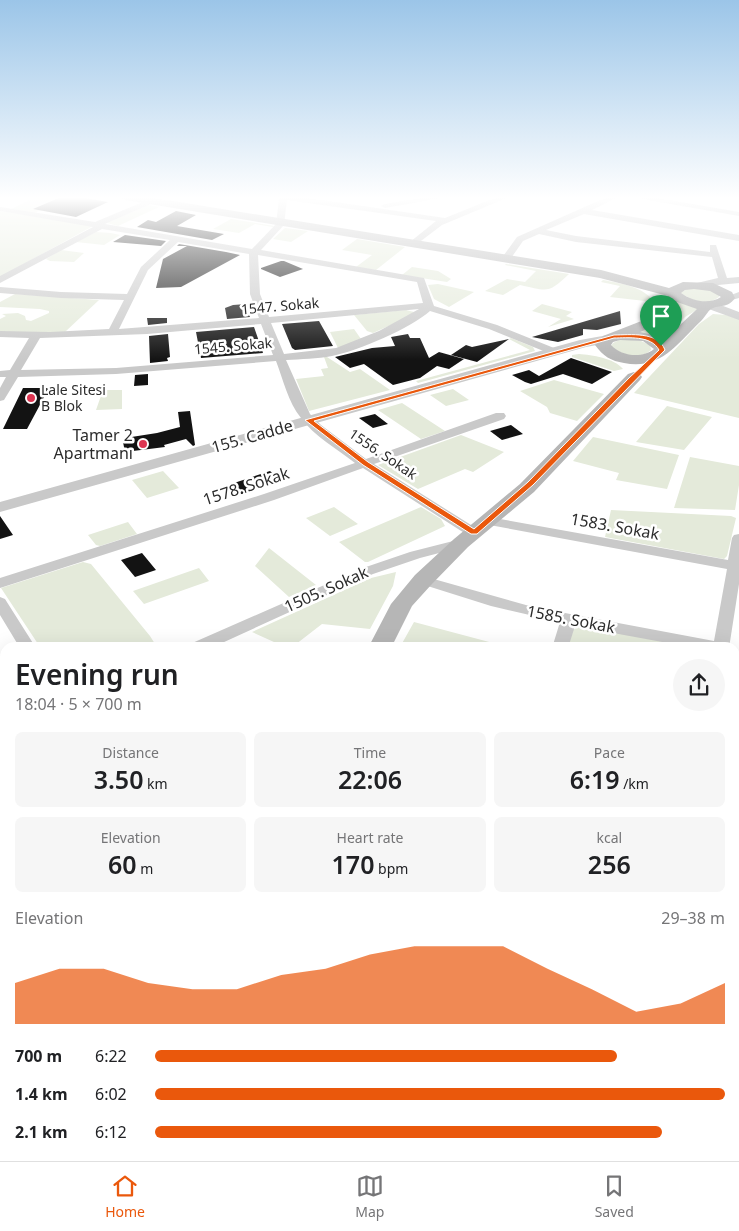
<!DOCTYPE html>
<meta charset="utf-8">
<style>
:root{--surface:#fff;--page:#f6f6f6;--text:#202124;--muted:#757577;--line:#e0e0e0;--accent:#ea580c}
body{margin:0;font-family:"Noto Sans",sans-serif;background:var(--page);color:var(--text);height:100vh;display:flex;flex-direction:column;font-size:19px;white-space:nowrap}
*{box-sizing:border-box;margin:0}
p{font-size:16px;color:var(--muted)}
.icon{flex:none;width:28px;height:28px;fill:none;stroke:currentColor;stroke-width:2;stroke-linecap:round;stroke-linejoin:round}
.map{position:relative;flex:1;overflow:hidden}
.drawer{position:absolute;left:0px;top:642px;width:740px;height:519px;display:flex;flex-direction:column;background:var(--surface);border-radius:15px 15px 0 0;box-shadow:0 5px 20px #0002}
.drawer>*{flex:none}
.pin{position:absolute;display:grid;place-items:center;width:42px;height:42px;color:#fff;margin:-51px -21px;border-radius:50% 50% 50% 0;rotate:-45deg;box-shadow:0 0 5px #0007}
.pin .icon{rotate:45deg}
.round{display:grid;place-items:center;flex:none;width:52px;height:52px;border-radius:26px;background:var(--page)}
.summary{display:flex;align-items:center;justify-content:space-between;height:85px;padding:0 15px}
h1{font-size:28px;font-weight:600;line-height:38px}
.figures{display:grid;grid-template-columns:repeat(3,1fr);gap:8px;height:85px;padding:5px 15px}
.figures div{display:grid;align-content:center;border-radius:8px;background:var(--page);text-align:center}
.figures b{font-size:25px;font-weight:600}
.figures small{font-size:14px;font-weight:400}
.figures p{font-size:14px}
.chart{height:140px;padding:10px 15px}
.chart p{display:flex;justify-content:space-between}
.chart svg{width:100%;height:90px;margin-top:5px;fill:var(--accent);opacity:.7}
ul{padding:0 15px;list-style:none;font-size:16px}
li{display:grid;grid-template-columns:80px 60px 1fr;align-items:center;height:38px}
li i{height:12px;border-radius:6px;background:var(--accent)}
.dock{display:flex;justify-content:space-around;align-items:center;height:70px;border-top:1px solid var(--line);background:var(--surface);font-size:14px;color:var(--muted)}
.dock a{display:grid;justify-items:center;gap:2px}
.dock .active{color:var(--accent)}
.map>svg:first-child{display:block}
</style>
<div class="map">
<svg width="739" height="1161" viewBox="0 0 739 1161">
<rect width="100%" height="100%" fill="#fff"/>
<path fill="#e4eada" d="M31 197H50L49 199 59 202 34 213 11 209 34 198Z
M148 205 159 207 118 226 107 223Z
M0 211 93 226 0 277Z
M231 219 274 226 273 227 255 224 239 233 213 229Z
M285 228 308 231 291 242 273 239Z
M96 232 111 233 120 235 104 245 76 242Z
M357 239 405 247 376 270 356 267 372 255 342 250Z
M61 250 84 253 74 262 50 261 46 259Z
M506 264 569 274C548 294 548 291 520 285L503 295 485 291 507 279 525 282 536 271 505 265Z
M412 267 438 271 451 279 447 282 402 275Z
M603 280C619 283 645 287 654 302L610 297 620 286 601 282Z
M438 284 474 292 449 307 434 299 428 285Z
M689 288 708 289 719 295V297C706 307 693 300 680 293Z
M15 294 99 300 65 332H0V319L6 316 2 314 18 313 25 316 26 320 31 321 49 313V311L40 309 0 307V302Z
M675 301 700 308 685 317 661 341 634 334 661 319Z
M542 304 572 312 566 316 574 319 548 327 561 319 532 311Z
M406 310 414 312 413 315 373 333 367 331 354 315Z
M713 314 726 315 739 319V418L634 393 699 324Z
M354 329 361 339 338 348 330 332Z
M511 338 533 347 535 351 418 383 416 381 530 350 509 339Z
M621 339 641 341 650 345 651 350C639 361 622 355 611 346L613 343Z
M579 354C592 355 614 358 623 369L614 371 572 357V355Z
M324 357H327L350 372 360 369 390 390 309 411 296 379 324 376 321 369 328 368Z
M554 380 604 394 577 421 550 413 547 407 520 391Z
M453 389 469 400 446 406 430 395Z
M103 390H122V409L96 410Z
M402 403 445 431 421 439 378 410Z
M667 406 712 417 684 450 636 442Z
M461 435 504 452 473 472 465 469 418 489 378 465Z
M593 437 679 455 667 489 616 480 619 473 573 461Z
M690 457 739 466V485L735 510 674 508Z
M163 471 179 488 147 498 132 480Z
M334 507 358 524 330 536 306 518Z
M421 507 441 519 445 526 368 562H365L339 542Z
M611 510 731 516 736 518 727 556 724 559 605 537Z
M128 522 137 534 100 546 96 545 88 535Z
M269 548 316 585 289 597 255 566Z
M83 562 91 564 150 636 157 647H40L1 588Z
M199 568 209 581 144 604 133 591Z
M396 572 393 586 370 629 322 624 291 648 285 647 252 632 371 578Z
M414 622 508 647H400Z
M577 627H584L695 647 574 648 568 643 572 631Z
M5 741V799L0 800V743Z
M735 871 739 872V966L735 965Z
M0 880 5 881V950H0Z
M0 1131 5 1132V1156L117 1158 116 1161H0Z
M174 1156H289L288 1161H172Z
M534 1156H643L642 1161H534Z"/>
<path fill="#131313" d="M61 197H79L108 202 76 217 33 209Z
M176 211 196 215 177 226 224 234 212 240 137 227 148 220 156 222Z
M125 235 166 241 161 246 113 242Z
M179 244 226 252 240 255 181 287 156 288 163 259 187 246H177Z
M281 261H284L303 269 280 277 261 269V268Z
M246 304 250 317 227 319 225 308 233 305Z
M620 311 621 324 597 330 583 329V335L558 342 532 337Z
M147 318H167V323L148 325Z
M319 321 333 346 295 350 292 348 282 324Z
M254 327 263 353 201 358 196 332Z
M168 334 170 357 167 358 168 361 150 363 149 336Z
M408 334 410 338H420L429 358 439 352 464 359 449 369 437 366 420 378 393 385 364 364 350 368 335 357 372 348 395 346 391 337Z
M509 339 477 362 451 355 466 345 472 347Z
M571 358 612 372 592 384 563 374 531 384 525 382 512 375 529 370 539 376Z
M148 374V385L134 386 135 375Z
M23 388H49L27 429H3Z
M190 411 195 445 193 446 186 439 164 445 165 447 125 452 123 442 126 441 125 438 157 433 180 427 178 412Z
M375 414 388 424 373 428 359 418Z
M511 425 523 434 502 440 490 431Z
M270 471 281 481 239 495 228 485Z
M0 516 13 535 0 539Z
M142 553 156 570 135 577 121 560Z"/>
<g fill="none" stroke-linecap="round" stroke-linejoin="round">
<path fill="#c9c9c9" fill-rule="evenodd" d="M277 197H301L445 218 497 197H509L442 225 413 247 410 246V242L436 221 287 200 284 225 261 250 424 278 434 306 497 325 559 350 560 352 559 354H551L489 329 430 311C411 328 358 351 332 356 317 359 301 359 286 360L310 414 321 425 366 459 496 413H504L506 416 504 419 374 464 479 530 481 533 479 536H469L363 468 274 500 0 588V578L264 494 355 463C337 449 314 436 301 418 288 402 283 379 276 361L116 374 18 377 4 400 0 401V388L6 377H0V371L10 370 29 338 0 337V331L50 332 109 329 124 300 61 298 0 293V287L61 292 127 294 141 267 170 240 102 229 0 283V276L93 227 0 211V207L95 222 150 199 154 201 153 203 105 224 252 249 276 224 279 199ZM178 242 249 254 250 294 259 318 119 329 148 270ZM258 255 417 282 423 303 269 317 260 294ZM419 309 379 331 336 348 284 354 271 323ZM261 324 273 355 116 368 21 370 40 338 147 334Z
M425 197H447L385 208 381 206 385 204Z
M607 197H618L592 210 739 235V241L584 214 546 230 576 236 710 252V245H716L727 278 739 277V283L697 287V283L718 278 712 257 576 242 539 234 523 241 509 261 506 262 501 259 517 237Z
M631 197H652L739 212V216Z
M739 292V298L728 301 723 298Z
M489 517 728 560 732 538 734 535 739 534V584L729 648H695L575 626 568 648H552L560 622 491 606 418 583 416 580 418 577 423 576 533 607 714 641 727 569 484 524 482 521 484 518Z
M461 539 466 540 468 543 466 546 420 558 373 574 211 648H188L190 644 363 568 410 552Z
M0 597 5 599 36 648H20L0 615Z
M5 728V741L0 742V729Z
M735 849 739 850V866L735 865Z
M5 961V981L0 982V962Z
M396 1156H422L421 1161H395Z
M645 1156H671L670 1161H644Z"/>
<path fill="#c9c9c9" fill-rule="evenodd" d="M710 301 739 312V320L706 308 704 305 706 302Z
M608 335 613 336 615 339 613 342 586 347 0 512V502L580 340Z"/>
<path fill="#b6b6b6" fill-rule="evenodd" d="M120 197H148L601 270 669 288 683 282 713 283 732 292 735 298C727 309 720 304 711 309 708 311 704 318 701 321 677 344 661 370 624 363 611 361 603 356 595 345L603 336 644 320 668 296 600 278 125 200ZM694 289 710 291 721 297C709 305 692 301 681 293L685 290ZM677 302 697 309 663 341 653 335 640 332 654 326ZM620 340 643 341 654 349C642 359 621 356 611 345L613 342Z
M634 372 640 374 642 377 640 380 534 492 468 547 431 585 412 606 391 648H368L391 604 415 575 454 539 520 484 628 374Z
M126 1156H162L160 1161H124Z"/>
</g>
<linearGradient id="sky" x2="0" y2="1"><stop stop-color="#9bc5e8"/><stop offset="0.55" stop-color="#fff"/><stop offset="1" stop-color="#fff" stop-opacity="0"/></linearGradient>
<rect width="739" height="360" fill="url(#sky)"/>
<path fill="#ea580c" stroke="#fff" fill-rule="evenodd" d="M614 335C630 335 658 331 665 350L533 485 477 534H471L363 465 305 420ZM614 338C628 338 651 335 659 350L629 378 528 482 474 529 368 462 314 421Z"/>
<g fill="#dd3551" stroke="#fff" stroke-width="2">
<circle cx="31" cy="398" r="5"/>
<circle cx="143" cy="444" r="5"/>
</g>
<g text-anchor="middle" stroke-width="5" stroke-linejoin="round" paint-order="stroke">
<g font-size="14" fill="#2c2c2c" stroke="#fff">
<text transform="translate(280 306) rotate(-5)" y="5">1547. Sokak</text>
<text transform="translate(233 346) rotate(-5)" y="5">1545. Sokak</text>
<text transform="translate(383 454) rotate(34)" y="5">1556. Sokak</text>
</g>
<g font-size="14" fill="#2c2c2c" stroke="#fff" text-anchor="start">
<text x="41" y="395">Lale Sitesi<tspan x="41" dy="16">B Blok</tspan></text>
</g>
<g font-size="16" fill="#2c2c2c" stroke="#fff" text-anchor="end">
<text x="133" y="441">Tamer 2<tspan x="133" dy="18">Apartmanı</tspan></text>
</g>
<g font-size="16" fill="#2c2c2c" stroke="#fff">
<text transform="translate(252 436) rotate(-16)" y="6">155. Cadde</text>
<text transform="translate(246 486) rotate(-18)" y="6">1578. Sokak</text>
<text transform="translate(615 526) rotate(10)" y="6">1583. Sokak</text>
<text transform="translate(326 589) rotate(-24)" y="6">1505. Sokak</text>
<text transform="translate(571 619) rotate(11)" y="6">1585. Sokak</text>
</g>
</g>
</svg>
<div class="pin" style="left:661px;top:346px;background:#1e9e55"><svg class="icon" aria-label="arrive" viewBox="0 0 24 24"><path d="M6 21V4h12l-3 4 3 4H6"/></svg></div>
<section class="drawer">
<div class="summary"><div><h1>Evening run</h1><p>18:04 · 5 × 700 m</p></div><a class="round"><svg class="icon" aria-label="share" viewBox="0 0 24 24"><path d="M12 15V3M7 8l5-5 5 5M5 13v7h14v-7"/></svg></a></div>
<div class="figures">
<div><p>Distance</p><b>3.50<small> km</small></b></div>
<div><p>Time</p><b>22:06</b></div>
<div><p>Pace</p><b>6:19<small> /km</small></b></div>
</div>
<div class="figures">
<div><p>Elevation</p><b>60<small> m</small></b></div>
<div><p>Heart rate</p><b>170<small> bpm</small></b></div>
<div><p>kcal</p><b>256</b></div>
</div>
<div class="chart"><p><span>Elevation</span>29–38 m</p>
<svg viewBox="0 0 160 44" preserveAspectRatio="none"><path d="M0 44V24L10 17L20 17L30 24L40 27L50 27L60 20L70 17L80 10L90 6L100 6L110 6L120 17L130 27L140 38L150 34L160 24V44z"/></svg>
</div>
<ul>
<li><b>700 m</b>6:22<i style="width:81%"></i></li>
<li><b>1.4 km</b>6:02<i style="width:100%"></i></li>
<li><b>2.1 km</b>6:12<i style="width:89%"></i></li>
</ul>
</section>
</div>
<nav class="dock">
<a class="active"><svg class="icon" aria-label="home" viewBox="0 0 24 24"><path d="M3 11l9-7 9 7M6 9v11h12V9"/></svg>Home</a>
<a><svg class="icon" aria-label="map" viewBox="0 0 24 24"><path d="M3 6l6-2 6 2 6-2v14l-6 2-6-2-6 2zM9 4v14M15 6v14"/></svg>Map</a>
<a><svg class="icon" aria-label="saved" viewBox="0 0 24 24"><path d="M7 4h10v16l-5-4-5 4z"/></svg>Saved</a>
</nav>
